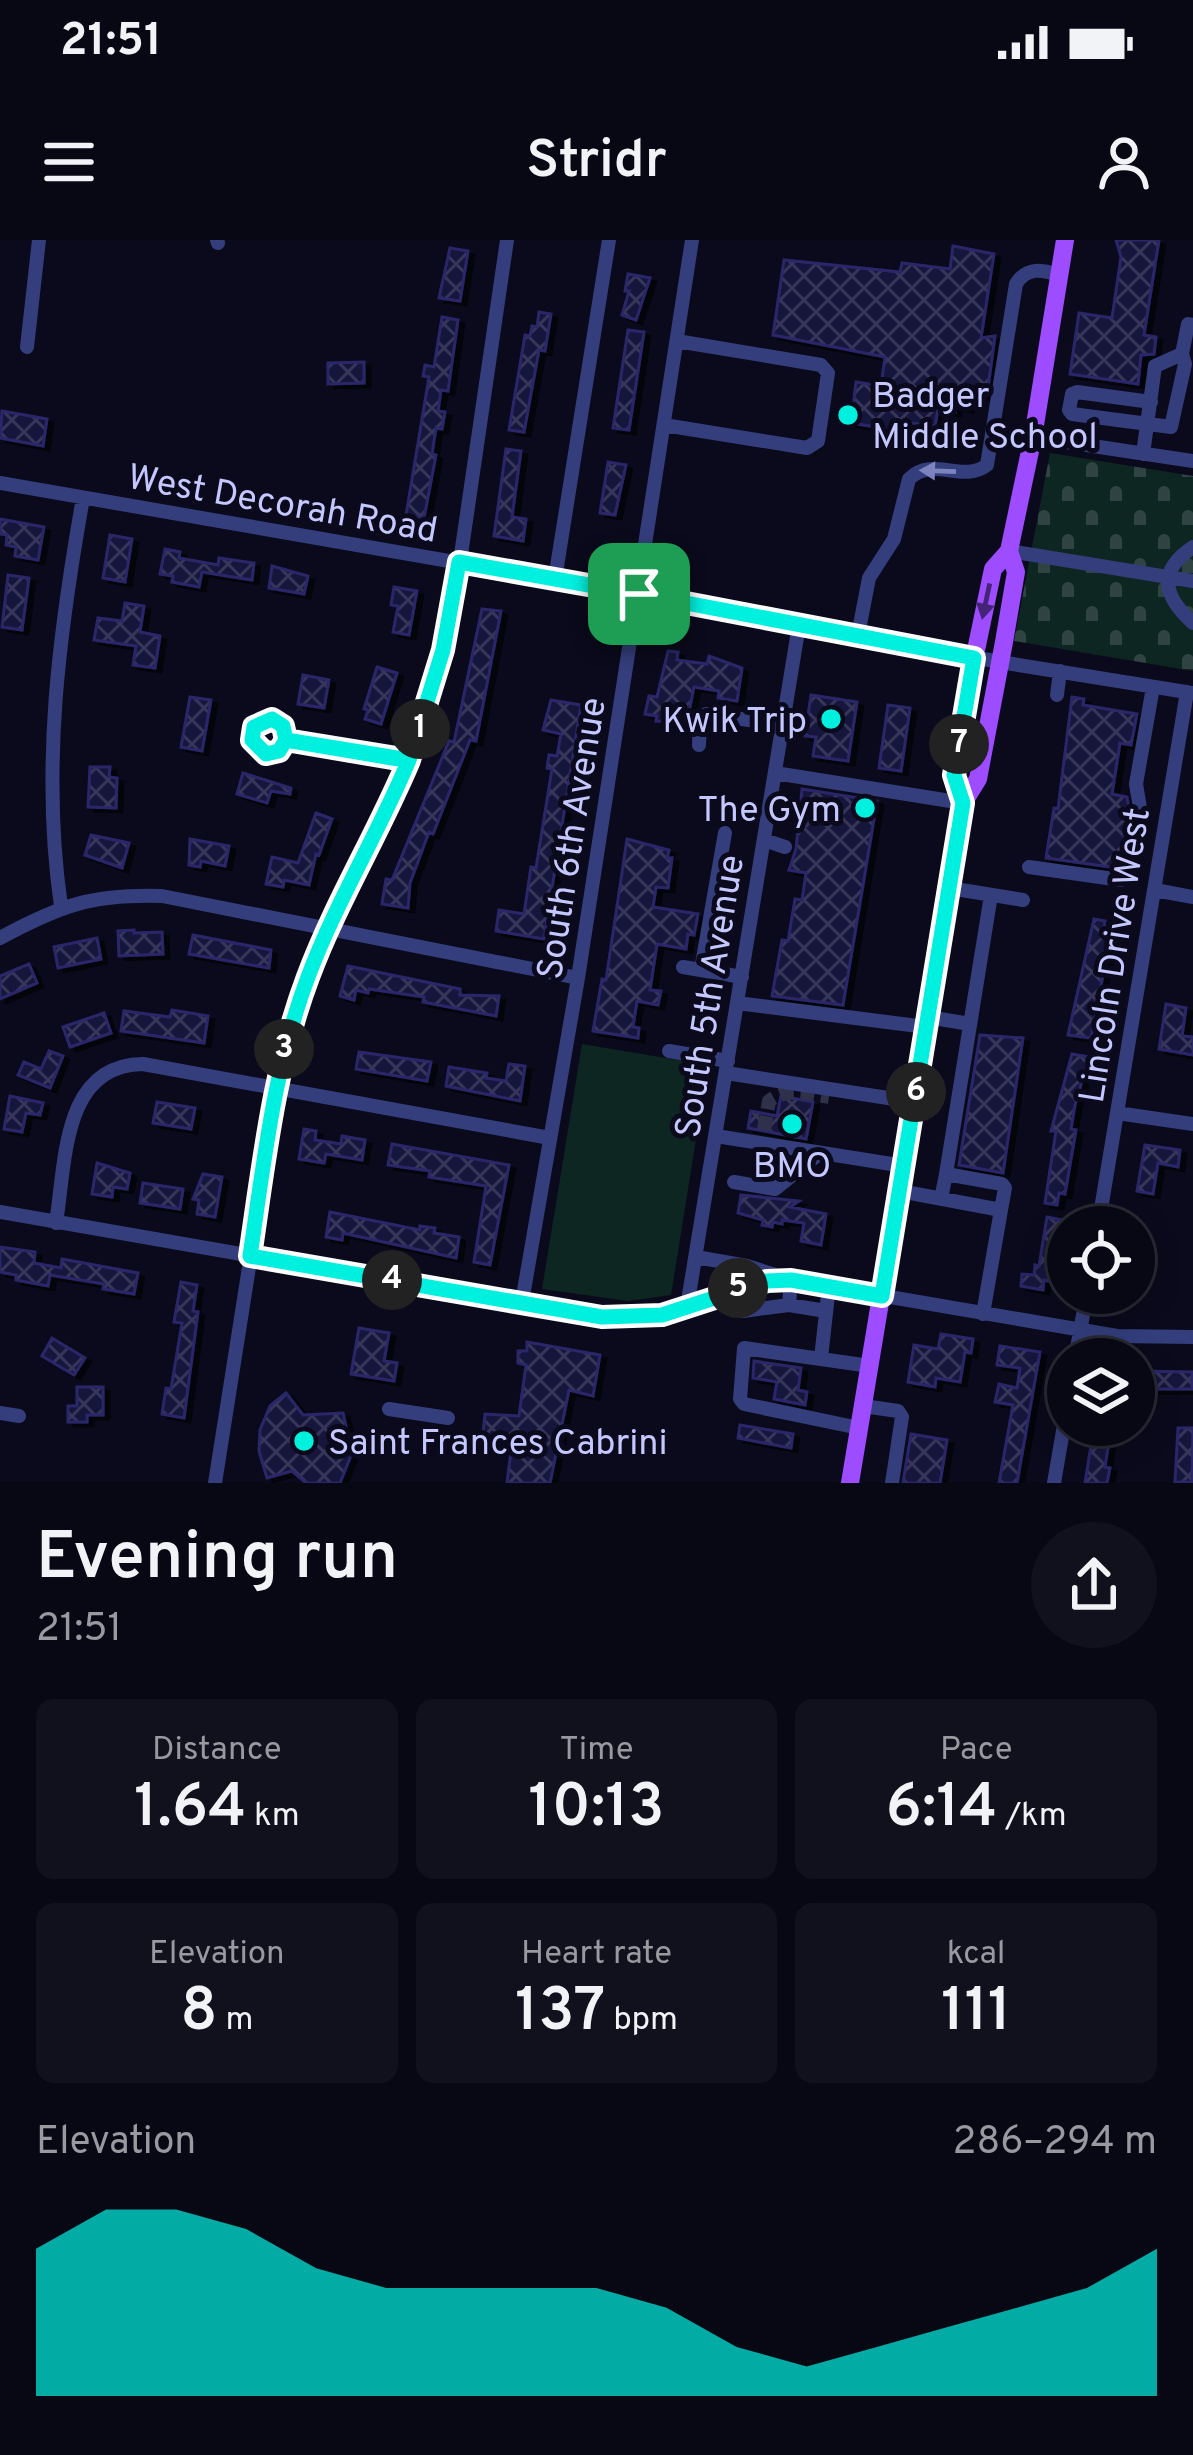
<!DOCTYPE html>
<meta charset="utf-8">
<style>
:root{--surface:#080815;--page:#11111e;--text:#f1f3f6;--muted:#989aa0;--line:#292934;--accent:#00f0df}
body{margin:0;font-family:Overpass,sans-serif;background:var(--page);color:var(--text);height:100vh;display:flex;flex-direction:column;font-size:45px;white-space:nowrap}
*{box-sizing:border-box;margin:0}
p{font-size:39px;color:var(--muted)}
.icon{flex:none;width:66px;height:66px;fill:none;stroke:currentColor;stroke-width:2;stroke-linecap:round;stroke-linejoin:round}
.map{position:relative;height:1243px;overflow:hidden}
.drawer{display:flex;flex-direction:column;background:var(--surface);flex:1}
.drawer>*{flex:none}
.fabs{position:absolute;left:1047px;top:966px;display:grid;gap:24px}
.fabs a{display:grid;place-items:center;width:108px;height:108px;border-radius:50%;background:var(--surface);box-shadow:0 6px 30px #0003,0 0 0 3px var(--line);font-size:60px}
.pin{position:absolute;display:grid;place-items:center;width:102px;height:102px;color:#fff;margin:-51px;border-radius:24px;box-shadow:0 6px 18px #0006}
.km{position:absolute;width:60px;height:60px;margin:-30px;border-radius:50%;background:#222;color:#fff;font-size:33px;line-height:60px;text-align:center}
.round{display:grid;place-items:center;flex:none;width:126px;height:126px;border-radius:63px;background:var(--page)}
.summary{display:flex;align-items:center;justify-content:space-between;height:204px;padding:0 36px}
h1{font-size:66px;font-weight:600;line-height:90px}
.stats{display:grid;grid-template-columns:repeat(3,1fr);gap:18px;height:204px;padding:12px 36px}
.stats div{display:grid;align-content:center;border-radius:18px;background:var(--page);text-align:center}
.stats b{font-size:60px;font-weight:600}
.stats small{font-size:33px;font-weight:400}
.stats p{font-size:33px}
.chart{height:336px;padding:24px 36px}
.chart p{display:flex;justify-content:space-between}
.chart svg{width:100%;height:216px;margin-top:12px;fill:var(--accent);opacity:.7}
.status{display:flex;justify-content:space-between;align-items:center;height:84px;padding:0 60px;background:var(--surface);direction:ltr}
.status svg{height:33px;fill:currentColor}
header{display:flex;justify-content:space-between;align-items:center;height:156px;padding:0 36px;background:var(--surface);font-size:54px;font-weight:600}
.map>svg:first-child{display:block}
</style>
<div class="status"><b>21:51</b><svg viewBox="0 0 49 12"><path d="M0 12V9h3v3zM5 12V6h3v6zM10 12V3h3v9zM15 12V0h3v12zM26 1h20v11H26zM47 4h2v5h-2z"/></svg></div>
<header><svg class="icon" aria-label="menu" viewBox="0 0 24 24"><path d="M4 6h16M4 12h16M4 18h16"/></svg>Stridr<svg class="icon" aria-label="person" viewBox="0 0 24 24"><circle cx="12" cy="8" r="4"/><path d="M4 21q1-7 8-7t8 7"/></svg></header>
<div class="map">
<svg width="1193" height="1243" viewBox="0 0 1193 1243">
<defs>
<pattern id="cemetery-stones" width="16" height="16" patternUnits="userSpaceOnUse" patternTransform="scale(3)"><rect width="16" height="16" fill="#0d2621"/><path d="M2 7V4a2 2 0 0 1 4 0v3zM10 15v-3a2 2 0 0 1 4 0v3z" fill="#2f4442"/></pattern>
<pattern id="building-cross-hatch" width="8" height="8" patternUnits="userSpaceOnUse" patternTransform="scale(3)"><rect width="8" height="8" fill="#17163d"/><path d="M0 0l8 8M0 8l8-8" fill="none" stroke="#37365a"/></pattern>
<filter id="shadow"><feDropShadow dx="6" dy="4" stdDeviation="0" flood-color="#0009"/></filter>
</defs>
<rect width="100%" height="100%" fill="#0a0a1c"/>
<path fill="url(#cemetery-stones)" d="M1050 213 1193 236V431L1014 401Z"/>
<path fill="#0d2621" d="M582 804 708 825 671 1055 628 1061 542 1049Z"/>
<path fill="url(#building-cross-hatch)" stroke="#292869" stroke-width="3" filter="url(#shadow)" d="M1116 0H1159L1144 95 1156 97 1154 114 1141 115 1138 144 1070 134 1079 73 1112 78 1121 17Z
M953 6 994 14 981 98 995 96 987 155 967 159V168L955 166V172L938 169 935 186 894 181 889 189 851 183 856 142 881 146 885 117 773 95 784 20 900 32 902 23 950 29Z
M450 8 468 11 460 61 439 58Z
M628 34 650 38 636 80 622 75 629 51H625Z
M539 72 551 74 545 111 539 110 524 192 509 190 525 95 530 96 532 86 537 87Z
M442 77 458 80 448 151 441 150 438 171 445 172 442 189 436 188 432 214 436 215 424 278 406 275 429 137 423 136 425 125 434 127Z
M628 90 644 92 629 190 613 188Z
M364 122V143L328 144V123Z
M2 171 47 179 43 206 0 198Z
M506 209 521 211 512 277 526 279 523 301 494 296Z
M608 222 626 225 615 275 600 273Z
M0 279 44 287 38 320 15 316 16 307 6 305 7 295 0 294Z
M110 295 132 299 125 342 103 338Z
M165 309 180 312 179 318 218 325 219 318 254 323 252 340 202 332 199 347 172 342 173 336 160 334Z
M272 326 308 336 304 354 269 348Z
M8 335 29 338 22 390 2 387Z
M394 347 417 351 409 395 393 392 398 366 391 365Z
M125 363 144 366 140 392 160 396 155 428 133 425 136 406 94 400 98 378 122 381Z
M482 369 501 371 476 501 470 500 433 594 429 592 410 643 408 668 382 664 386 639 392 640 449 501 454 502Z
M668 411 678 412 677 420 707 424 709 416 742 428 737 461 718 458 719 451 694 447 687 482 656 481 657 476 645 474 649 456 657 457Z
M377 427 397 433 381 484 365 479 368 470 364 469Z
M303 435 329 440 324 468 298 464Z
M811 455 857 462 848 521 813 516 816 497 805 496Z
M190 457 211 460 202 511 181 507Z
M1072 457 1084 459 1083 465 1137 474 1131 505 1120 503 1112 554 1127 557 1129 568 1118 628 1046 618 1054 568 1058 569Z
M551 460 581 465 544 699 496 691 499 670 524 674 531 627 536 628 552 529 547 528 549 515 557 516 561 494 543 490Z
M888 465 910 468 901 531 879 528Z
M90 527H110L109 537 117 538 116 568 88 567Z
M243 533 291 548 290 554 271 551 267 563 237 554Z
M802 549 877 561 843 765 772 756 782 700 788 701 795 659 802 660 806 633 789 630 796 609Z
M316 573 332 579 319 615 316 614 309 645 284 640 283 647 266 644 272 617 298 623Z
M91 595 129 603 122 628 85 615Z
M190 599 229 606 225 626 201 621 200 627 189 625Z
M627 599 669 610 667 618H672L668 648 656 647 653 667 698 674 694 695 688 694 686 709 657 704 650 750 661 751 658 765 637 761 633 787 639 788 638 798 593 791 602 739 606 740Z
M1094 679 1105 681 1104 687 1112 688 1091 798 1068 795Z
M134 690V693L162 692 163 714 119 716 118 691Z
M193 695 271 710 269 728 189 714Z
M97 698 101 719 58 728 54 707Z
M29 724 37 743 0 759V736Z
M348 726 460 749V755L499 756 496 776 423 762 424 757 369 749 368 753 356 750 354 760 340 756Z
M1166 764 1186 768 1182 796 1193 797V815L1159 809Z
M172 770 208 776 204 803 121 791 124 771 170 777Z
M104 773 111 793 70 807 63 787Z
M980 795 1023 798 1003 933 959 925Z
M49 811 63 816 50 848 18 835 24 822 41 829Z
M359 812 431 822 427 841 356 829Z
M1072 814 1089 817 1075 865 1071 889 1076 890 1065 954 1059 953 1057 965 1045 963 1056 891H1051Z
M509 824 525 826 520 861 446 846 449 827 487 833 486 838 506 841Z
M10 856 43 863 40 875 26 873 22 892 4 889Z
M781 856 813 862 806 899 748 888 751 871 777 876Z
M157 862 195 868 191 889 153 883Z
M304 889 316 891 315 900 341 904 342 896 365 900 362 920 326 914 324 923 299 919Z
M392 904 509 925 490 1025 474 1022 486 946 429 937 430 931 388 925Z
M1145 905 1180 910 1178 927 1158 923 1153 954 1137 951Z
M97 923 130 933 127 949 113 947 112 957 92 954Z
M203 934 222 937 215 977 197 974 199 960 193 959Z
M143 943 183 949 180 969 140 963Z
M741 955 799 961 790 967 826 974 821 1005 801 1001 804 983 782 980V984L773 982 772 987 762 985 763 980 738 973Z
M330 972 420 990V986L435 988 434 993 459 997 456 1018 343 993 342 1000 326 997Z
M1047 977 1062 980 1052 1042 1044 1040 1043 1050 1021 1046 1022 1034 1034 1035 1035 1025 1039 1026Z
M0 1007 35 1012 34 1023 61 1028 62 1019 138 1033 134 1054 103 1049 104 1044 50 1035 48 1046 16 1040V1035L0 1032Z
M181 1042 197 1045 193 1071 198 1072 184 1178 162 1174 166 1148 171 1149 182 1083 174 1082Z
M359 1088 389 1093 384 1121 397 1123 394 1141 351 1134Z
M941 1094 973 1099 971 1113 965 1112 960 1142 936 1138 935 1147 908 1142 914 1105 938 1109Z
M52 1098 85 1118 74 1135 42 1116Z
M527 1102 600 1115 593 1156 569 1150 550 1243H507L511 1211 482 1203 485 1174 519 1176 526 1125 518 1123V1111H527Z
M1000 1106 1040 1112 1017 1243H999L1013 1165 995 1162 999 1144 1017 1148 1020 1128 997 1125Z
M754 1121 801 1128 798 1150 807 1152 805 1165 774 1159 777 1142 753 1138Z
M1134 1131 1192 1132V1149H1134Z
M77 1147H103V1175H87V1182H68V1166H77Z
M286 1153 303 1175 343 1173 352 1213 340 1243H306L292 1231 267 1238 259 1211 260 1190 270 1166Z
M740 1185 793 1194 791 1208 738 1198Z
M1094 1186 1111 1188 1105 1227 1110 1228 1107 1243H1085Z
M1178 1188H1193L1192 1242H1175Z
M911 1194 947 1200 940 1243H903Z"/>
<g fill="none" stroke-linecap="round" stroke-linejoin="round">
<path stroke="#2f3049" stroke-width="14" stroke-dasharray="14 7" stroke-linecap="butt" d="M764 890 769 861C789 847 806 853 829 857"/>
<path stroke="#343e7c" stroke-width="14" d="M217 0 218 3
M27 107 39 0
M1151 162 1077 152 1072 154 1069 170 1072 174 1171 187 1185 124 1182 114
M664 185 807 208 818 201 828 133 821 125 677 101
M1033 197 1193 221
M1143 214 1155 126 1182 114 1188 84 1193 85
M0 243 622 351 1000 422 1193 453
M1193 307C1157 331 1163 356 1193 383
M1009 311 1193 341
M555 339 609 0
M858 395 869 338 894 299 909 239C933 215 962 244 987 225L1016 44C1027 26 1042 30 1060 35
M1057 455 1060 431
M252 496a17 17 0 1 1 34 0a17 17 0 1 1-34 0Z
M286 499 409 520
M699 505 700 482 706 474 783 485
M775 533 963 563
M764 600 785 607
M1029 627 1121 640 1128 636 1140 568 1136 544 1153 447
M949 648 1023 660
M1155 650 1193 657
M61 666C41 529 59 393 83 258
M0 698C61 665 92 654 162 656L578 738
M683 727 742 737
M701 730 725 593
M737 763 926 787
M928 777 970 784
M669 811 728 821
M726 833 914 862
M1117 873 1193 884
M716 896 904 926
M946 934 991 655
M734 942 775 949 820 913
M900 951 1001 970 1005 948 1002 944 946 934 941 959
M0 972 602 1077 662 1075 744 1046 791 1040 1117 1096 1193 1097
M56 983C66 921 62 825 143 824L550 898
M1098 987 1187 452
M696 1017 747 1026 791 1040 789 1065
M732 1050 743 1071 789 1065 826 1071
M522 1062 578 738 692 0
M687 1067 799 385
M983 1074 1001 970
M821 1118 829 1046
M1075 1119 1087 1053
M863 1166 898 1171 902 1177 892 1243
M389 1169 448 1178
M0 1173 19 1176
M859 1188 744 1164 740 1159 744 1108 870 1126
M215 1243 282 818 327 688 397 548 428 465 457 342 507 0
M1054 1243 1068 1162"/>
<path stroke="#9d4cff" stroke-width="18" d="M963 563 954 535 971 434 993 329 1009 311
M850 1243 963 563 978 539 1004 402 1016 332 1009 311 1033 197 1065 0"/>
</g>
<defs><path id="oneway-solid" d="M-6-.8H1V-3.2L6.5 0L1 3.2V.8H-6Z" transform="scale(3)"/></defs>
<use fill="#7c83be" href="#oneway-solid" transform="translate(938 231) rotate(-178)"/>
<use fill="#452477" href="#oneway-solid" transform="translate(986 361) rotate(102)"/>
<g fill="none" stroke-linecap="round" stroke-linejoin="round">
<defs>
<path id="route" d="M639 354 459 322 443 410 409 520 286 500 279 511 266 514 252 500 254 487 272 479 283 486 286 500 392 518 409 520C378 594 336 662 308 737 274 827 264 922 250 1016L602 1077 662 1075 767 1041 791 1040 882 1056 963 563 954 535 974 418 639 354"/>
</defs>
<use href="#route" stroke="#fff" stroke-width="24"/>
<use href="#route" stroke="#00f0df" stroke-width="15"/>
</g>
<g fill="#00f0df" stroke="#0a0a1c" stroke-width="4.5">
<circle cx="848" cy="175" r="12"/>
<circle cx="831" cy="479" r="12"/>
<circle cx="865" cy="568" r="12"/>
<circle cx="792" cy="884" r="12"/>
<circle cx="304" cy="1201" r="12"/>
</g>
<g text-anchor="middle" stroke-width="10" stroke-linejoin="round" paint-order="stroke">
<g font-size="36" fill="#c5c8ff" stroke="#0a0a1c" text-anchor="start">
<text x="872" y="167">Badger<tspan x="872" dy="41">Middle School</tspan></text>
<text x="807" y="492" text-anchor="end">Kwik Trip</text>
<text x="841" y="581" text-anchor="end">The Gym</text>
<text x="792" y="937" text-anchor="middle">BMO</text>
<text x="328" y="1214">Saint Frances Cabrini</text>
</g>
<g font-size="36" fill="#c5c8ff" stroke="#0a0a1c">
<text transform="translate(283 262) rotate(10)" y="13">West Decorah Road</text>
<text transform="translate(570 598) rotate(-81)" y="13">South 6th Avenue</text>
<text transform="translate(1113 715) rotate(-81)" y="13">Lincoln Drive West</text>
<text transform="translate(708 756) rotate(-81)" y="13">South 5th Avenue</text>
</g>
</g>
</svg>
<div class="fabs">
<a><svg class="icon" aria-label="locate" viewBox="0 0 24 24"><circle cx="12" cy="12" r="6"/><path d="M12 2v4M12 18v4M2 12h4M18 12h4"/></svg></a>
<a><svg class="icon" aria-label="layers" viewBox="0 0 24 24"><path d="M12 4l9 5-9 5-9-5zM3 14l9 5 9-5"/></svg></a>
</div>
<div class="pin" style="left:639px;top:354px;background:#1e9e55"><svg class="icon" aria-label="arrive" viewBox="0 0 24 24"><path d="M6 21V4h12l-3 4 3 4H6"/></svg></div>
<b class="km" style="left:420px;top:489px">1</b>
<b class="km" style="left:284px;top:809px">3</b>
<b class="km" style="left:392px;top:1040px">4</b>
<b class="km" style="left:738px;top:1048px">5</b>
<b class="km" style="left:916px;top:852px">6</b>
<b class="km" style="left:959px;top:504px">7</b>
</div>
<section class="drawer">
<div class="summary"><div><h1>Evening run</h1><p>21:51</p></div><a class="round"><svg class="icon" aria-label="share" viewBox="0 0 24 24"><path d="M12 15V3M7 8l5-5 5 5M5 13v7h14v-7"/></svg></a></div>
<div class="stats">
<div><p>Distance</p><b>1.64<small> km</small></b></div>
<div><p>Time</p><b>10:13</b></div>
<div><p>Pace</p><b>6:14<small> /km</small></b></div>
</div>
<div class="stats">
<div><p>Elevation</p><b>8<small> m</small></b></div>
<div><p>Heart rate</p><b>137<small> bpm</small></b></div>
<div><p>kcal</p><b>111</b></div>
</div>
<div class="chart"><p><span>Elevation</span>286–294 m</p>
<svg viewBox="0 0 160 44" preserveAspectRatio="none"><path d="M0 44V14L10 6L20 6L30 10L40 18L50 22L60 22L70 22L80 22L90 26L100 34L110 38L120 34L130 30L140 26L150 22L160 14V44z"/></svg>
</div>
</section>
